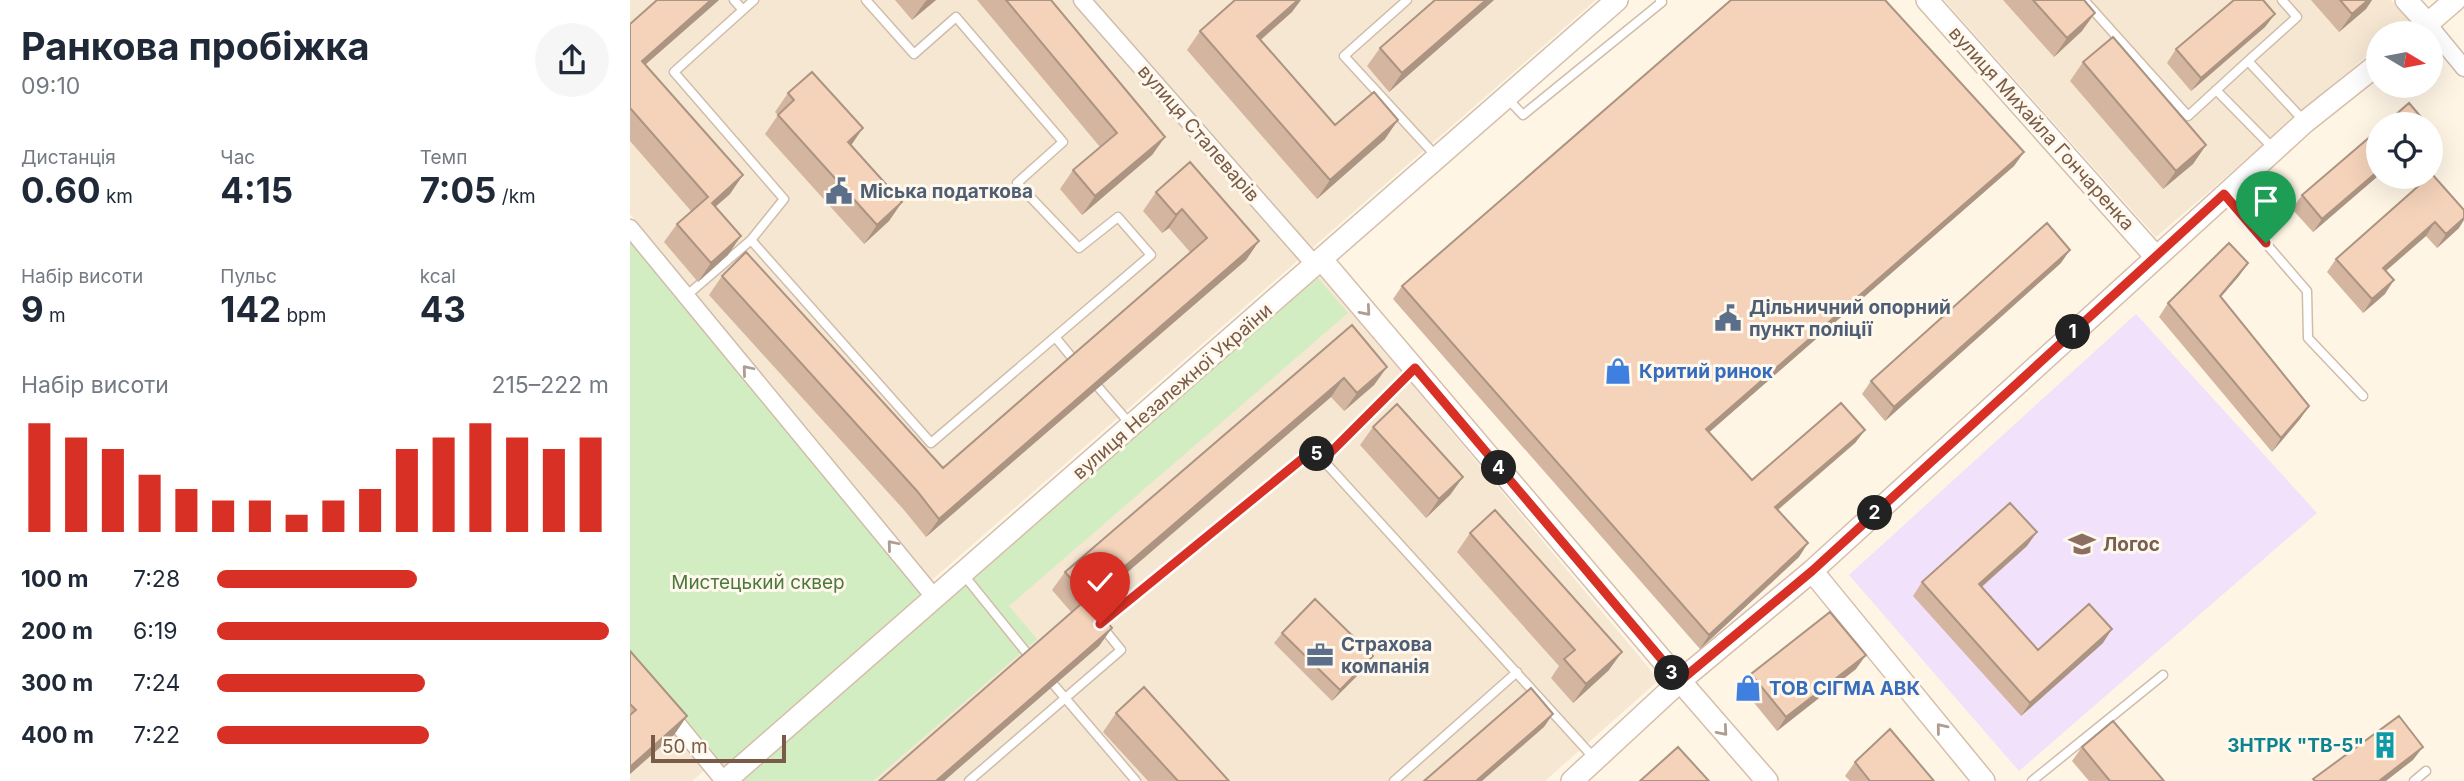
<!DOCTYPE html>
<html lang="uk">
<meta charset="utf-8">
<style>
:root{--surface:#fff;--page:#f6f6f7;--text:#1f2937;--muted:#747a83;--accent:#d93025}
body{margin:0;font-family:Inter,sans-serif;background:var(--page);color:var(--text);height:100vh;display:flex;flex-direction:column;font-size:26px;white-space:nowrap}
*{box-sizing:border-box;margin:0}
p{font-size:23px;color:var(--muted)}
.icon{flex:none;width:38px;height:38px;fill:none;stroke:currentColor;stroke-width:2;stroke-linecap:round;stroke-linejoin:round}
.map{position:relative;flex:1;overflow:hidden}
.sheet{display:flex;flex-direction:column;background:var(--surface);width:630px}
.sheet>*{flex:none}
.needle{width:46px;rotate:100deg}
.buttons{position:absolute;left:1736px;top:21px;display:grid;gap:14px}
.buttons a{display:grid;place-items:center;width:77px;height:77px;border-radius:50%;background:var(--surface);box-shadow:0 7px 28px #0002;font-size:35px}
.scale{position:absolute;left:21px;bottom:18px;width:135px;box-sizing:border-box;padding-left:7px;border:4px solid #795b48;border-top:0;font-size:19px;line-height:24px;white-space:nowrap;color:#795b48;-webkit-text-stroke:5px #fff8ec;paint-order:stroke}
.pin{position:absolute;display:grid;place-items:center;width:60px;height:60px;color:#fff;margin:-72px -30px;border-radius:50% 50% 50% 0;rotate:-45deg;box-shadow:0 0 7px #0007}
.pin .icon{rotate:45deg}
.km{position:absolute;width:35px;height:35px;margin:-18px;border-radius:50%;background:#222;color:#fff;font-size:19px;line-height:35px;text-align:center}
.round{display:grid;place-items:center;flex:none;width:74px;height:74px;border-radius:37px;background:var(--page)}
.headline{display:flex;align-items:center;justify-content:space-between;height:119px;padding:0 21px}
h1{font-size:38px;font-weight:700;line-height:52px}
.stats{display:grid;grid-template-columns:repeat(3,1fr);gap:10px;height:119px;padding:7px 21px}
.stats div{display:grid;align-content:center}
.stats b{font-size:35px;font-weight:700}
.stats small{font-size:19px;font-weight:400}
.stats p{font-size:19px}
.chart{height:196px;padding:14px 21px}
.chart p{display:flex;justify-content:space-between}
.chart svg{width:100%;height:126px;margin-top:7px;stroke:var(--accent);stroke-width:6}
ul{padding:0 21px;list-style:none;font-size:23px}
li{display:grid;grid-template-columns:112px 84px 1fr;align-items:center;height:52px}
li i{height:18px;border-radius:9px;background:var(--accent)}
main{display:flex;flex:1;min-height:0}
.map>svg:first-child{display:block}
</style>
<main>
<section class="sheet">
<div class="headline"><div><h1>Ранкова пробіжка</h1><p>09:10</p></div><a class="round"><svg class="icon" aria-label="share" viewBox="0 0 24 24"><path d="M12 15V3M7 8l5-5 5 5M5 13v7h14v-7"/></svg></a></div>
<div class="stats">
<div><p>Дистанція</p><b>0.60<small> km</small></b></div>
<div><p>Час</p><b>4:15</b></div>
<div><p>Темп</p><b>7:05<small> /km</small></b></div>
</div>
<div class="stats">
<div><p>Набір висоти</p><b>9<small> m</small></b></div>
<div><p>Пульс</p><b>142<small> bpm</small></b></div>
<div><p>kcal</p><b>43</b></div>
</div>
<div class="chart"><p><span>Набір висоти</span>215–222 m</p>
<svg viewBox="0 0 160 44" preserveAspectRatio="none"><path d="M5 44V6M15 44V11M25 44V15M35 44V24M45 44V29M55 44V33M65 44V33M75 44V38M85 44V33M95 44V29M105 44V15M115 44V11M125 44V6M135 44V11M145 44V15M155 44V11"/></svg>
</div>
<ul>
<li><b>100 m</b>7:28<i style="width:51%"></i></li>
<li><b>200 m</b>6:19<i style="width:100%"></i></li>
<li><b>300 m</b>7:24<i style="width:53%"></i></li>
<li><b>400 m</b>7:22<i style="width:54%"></i></li>
</ul>
</section>
<div class="map">
<svg width="1834" height="781" viewBox="0 0 1834 781">
<rect width="100%" height="100%" fill="#fef5e5"/>
<path fill="#f6e7d3" d="M0 0H966L302 580 0 214Z
M1314 0H1761L1779 20 1763 33H1748V46L1526 237Z
M688 272 1029 680 915 781H107Z
M0 678 75 770 62 781H0Z"/>
<path fill="#f2e1fa" d="M1506 314 1687 513 1389 771 1219 575Z"/>
<path fill="#d2edc2" d="M0 228 305 598 95 781 0 667Z
M688 278 718 313 379 606 407 639 243 781H107Z"/>
<g fill="none" stroke-linecap="round" stroke-linejoin="round">
<defs>
<path id="lane" d="M104 0 113 10
M777 0 714 56 806 156
M1454 0 1558 116 1618 61
M1652 0 1667 17 1618 61 1675 122
M1586 90 1643 148
M877 98 893 115 1032 2 1030 0
M1596 197 1677 291 1678 338 1733 396
M121 240 301 443 521 255 488 217 449 248 387 183 433 142 326 17 284 54 236 0
M56 296 121 240 154 199 44 72 124 0
M425 337 444 360
M469 388 501 425
M693 460 964 758
M333 574 400 657
M424 685 506 781
M339 781 491 650 470 624 683 450 693 460 784 369
M764 781 887 672
M1402 781 1533 675
M1784 781 1796 771"/>
<path id="street" d="M452 0 685 265
M1798 24 1834 68
M0 228 305 598
M37 711 94 781"/>
<path id="secondary" d="M1297 0 1526 257
M1776 0 1798 24
M1787 33 1825 0
M692 260 1050 681 1137 781
M1182 571 1354 781
M95 781 987 0
M942 781 1050 681 1182 571 1675 122 1748 64"/>
</defs>
<use href="#lane" stroke="#d0bcaa" stroke-width="11"/>
<use href="#street" stroke="#d0bcaa" stroke-width="19"/>
<use href="#secondary" stroke="#d6beaa" stroke-width="24"/>
<use href="#lane" stroke="#fff" stroke-width="8"/>
<use href="#street" stroke="#fff" stroke-width="16"/>
<use href="#secondary" stroke="#fff" stroke-width="21"/>
</g>
<path fill="#d3b5a0" d="M89 0 15 65 100 194 85 207 98 255 68 282 34 242 47 224 61 211 0 141V24Z
M265 0H306L282 20Z
M347 0H421L535 137 522 155 452 215 430 189 443 170 470 147Z
M864 0 759 92 737 66 750 48Z
M1373 0H1454L1452 31 1424 57Z
M1681 0H1742L1736 9 1709 32Z
M662 12 631 40 705 125 755 139 687 199 557 50 570 31Z
M1645 14 1635 27 1561 91 1537 63 1546 49Z
M1453 62 1576 145 1563 164 1533 189 1440 81Z
M158 93 221 145 272 202 259 221 234 244 135 134 148 115 145 112Z
M1748 130V176L1683 232 1662 209 1672 195Z
M1394 152 1384 166 1079 432 1122 480 1235 430 1225 443 1148 510 1169 557 1070 649 763 299 772 286Z
M1800 177 1829 228 1807 248 1796 236 1756 271 1755 294 1733 313 1697 272 1706 259Z
M526 192 629 241 616 260 296 537 274 510 79 295 92 276 313 468 560 252 539 228 532 233 513 211Z
M1431 263 1255 421 1232 394 1241 381Z
M1609 276 1591 297 1679 406 1670 419 1642 452 1529 317 1538 303Z
M722 325 757 367 744 385 714 411 701 397 462 603 482 628 469 646 314 781H249L442 613 422 590 435 572Z
M743 427 833 477 820 495 796 518 730 445Z
M840 533 979 670 943 703 921 678 929 666 827 552Z
M1397 546 1352 587 1408 650 1473 643 1391 716 1283 596 1292 582Z
M652 633 736 667 702 701 644 643Z
M0 651 57 716 44 735 0 774Z
M1226 669 1147 731 1112 688 1121 674Z
M486 713 599 781H518L473 732Z
M1452 747 1534 781H1459L1442 761Z
M1225 762 1304 781H1220L1215 776Z"/>
<path fill="#ac9482" d="M81 0H89L0 78 12 61Z
M297 0H306L282 20 295 2Z
M668 0H671L662 12 614 54 627 36Z
M856 0H864L759 92 772 73Z
M1738 0H1742L1736 9 1709 32 1722 14Z
M1465 13 1452 31 1424 57 1437 38Z
M1645 14 1635 27 1561 91 1571 78Z
M768 120 755 139 687 199 700 180Z
M233 128 220 147 218 142Z
M535 137 522 155 452 215 465 196Z
M1576 145 1563 164 1533 189 1546 171Z
M1394 152 1384 166 1067 443 1076 429Z
M1748 171V176L1683 232 1692 219Z
M113 175 100 194 69 221 82 203Z
M272 202 259 221 234 244 247 225Z
M552 209 539 228 532 233 546 215Z
M1834 218V220L1829 228 1807 248 1816 234Z
M1805 222 1796 236 1744 281 1753 268Z
M111 236 98 255 68 282 81 263Z
M629 241 616 260 296 537 309 519Z
M1440 250 1431 263 1255 421 1264 407Z
M1618 263 1609 276 1580 309 1590 296Z
M1764 280 1755 294 1733 313 1742 299Z
M757 367 744 385 714 411 727 393Z
M714 378 701 397 445 617 458 598Z
M1679 406 1670 419 1642 452 1651 438Z
M1235 430 1225 443 1136 520 1145 507Z
M833 477 820 495 796 518 809 499Z
M1407 532 1397 546 1340 597 1349 584Z
M1178 543 1169 557 1070 649 1079 635Z
M482 628 469 646 314 781H306Z
M1482 629 1473 643 1391 716 1400 703Z
M992 652 979 670 943 703 956 684Z
M1236 655 1226 669 1147 731 1156 717Z
M743 656 736 667 702 701 710 690Z
M923 714 914 727 852 781H846Z
M57 716 44 735 0 774V767Z
M1793 747 1783 760 1756 781H1749Z"/>
<path fill="#f5d3ba" stroke="#ac9482" stroke-width="2" d="M27 0H81L12 61 113 175 82 203 111 236 81 263 47 224 78 197 0 108V24Z
M376 0H421L535 137 465 196 443 170 487 133Z
M605 0H668L627 36 705 125 744 92 768 120 700 180 570 31Z
M805 0H856L772 73 750 48Z
M1101 0H1255L1394 152 1076 429 1122 480 1211 403 1235 430 1145 507 1178 543 1079 635 772 286Z
M1403 0H1454L1465 13 1437 38Z
M1604 0H1633L1645 14 1571 78 1546 49Z
M1710 0H1738L1722 14Z
M1483 37 1576 145 1546 171 1453 62Z
M182 72 233 128 218 142 272 202 247 225 148 115 164 100 158 93Z
M1779 103 1797 124H1755Z
M1748 130V171L1692 219 1672 195Z
M560 162 629 241 309 519 287 491 92 276 116 252 313 468 577 238 552 209 546 215 526 192Z
M1802 174 1834 210V218L1816 234 1805 222 1753 268 1764 280 1742 299 1706 259Z
M1417 223 1440 250 1264 407 1241 381Z
M1599 243 1618 263 1590 296 1679 406 1651 438 1538 303Z
M722 325 757 367 727 393 714 378 458 598 435 572Z
M767 404 833 477 809 499 743 427Z
M1380 503 1407 532 1349 584 1408 650 1459 604 1482 629 1400 703 1292 582Z
M865 510 992 652 956 684 934 659 945 650 840 533Z
M458 598 482 628 306 781H249Z
M685 599 743 656 710 690 652 633Z
M1200 612 1236 655 1156 717 1121 674Z
M0 651 57 716 0 767V715L6 710 0 704Z
M514 687 599 781H548L486 713Z
M901 688 923 714 846 781H794Z
M1769 716 1793 747 1749 781H1685L1683 779Z
M1483 721 1534 781H1480L1452 747Z
M1260 729 1304 781H1240L1225 762Z
M1048 747 1079 781H1010Z"/>
<defs><path id="oneway-chevron" d="M-2-3.5L2.5 0L-2 3.5" fill="none" stroke-width="1.6" stroke-linecap="round" stroke-linejoin="round" transform="scale(1.75)"/></defs>
<g stroke="#af9d91">
<use href="#oneway-chevron" transform="translate(736 311) rotate(49)"/>
<use href="#oneway-chevron" transform="translate(117 370) rotate(-130)"/>
<use href="#oneway-chevron" transform="translate(262 545) rotate(-130)"/>
<use href="#oneway-chevron" transform="translate(1311 728) rotate(-129)"/>
<use href="#oneway-chevron" transform="translate(1093 731) rotate(49)"/>
</g>
<g fill="none" stroke-linecap="round" stroke-linejoin="round">
<defs>
<path id="route" d="M470 624 683 450 693 460 785 368 1050 681 1182 571 1594 194 1636 243"/>
</defs>
<use href="#route" stroke="#fff" stroke-width="14"/>
<use href="#route" stroke="#d93025" stroke-width="9"/>
</g>
<defs>
<symbol id="civic-bare" viewBox="-9 -9 18 18"><path d="M-.6-6.5H3V-4.5H.6V-3L4-1V1h2V6H-6V1h2V-1L-.6-3ZM-1.2 2.5V6h2.4V2.5Z" fill="#5c6f8a" stroke="#fff8ec" stroke-width="2.5" paint-order="stroke"/></symbol>
<symbol id="shop-bare" viewBox="-9 -9 18 18"><path d="M-5-2.5h2.3a2.7 3.5 0 0 1 5.4 0H5L5.5 6h-11ZM-1.5-2.5h3a1.5 2.3 0 0 0-3 0Z" fill="#3f7fe0" stroke="#fff8ec" stroke-width="2.5" paint-order="stroke"/></symbol>
<symbol id="school-bare" viewBox="-9 -9 18 18"><path d="M0-5L7-2L0 1L-7-2ZM-4 1L0 2.5L4 1V4Q0 6-4 4Z" fill="#8d6e63" stroke="#fff8ec" stroke-width="2.5" paint-order="stroke"/></symbol>
<symbol id="office-bare" viewBox="-9 -9 18 18"><path d="M-6-3h4V-5.5h4V-3h4V5H-6ZM-1-4.5V-3h2v-1.5ZM-6 0V1H6V0Z" fill="#5c6f8a" stroke="#fff8ec" stroke-width="2.5" paint-order="stroke"/></symbol>
<symbol id="building-bare" viewBox="-9 -9 18 18"><path d="M-4-6H4V6H1V3H-1V6H-4ZM-2.5-4.3h1.7v1.8h-1.7ZM.8-4.3h1.7v1.8H.8ZM-2.5-1h1.7V.8h-1.7ZM.8-1h1.7V.8H.8Z" fill="#0f9aa8" stroke="#fff8ec" stroke-width="2.5" paint-order="stroke"/></symbol>
</defs>
<g fill-rule="evenodd">
<use href="#civic-bare" x="190" y="172" width="38" height="38"/>
<use href="#civic-bare" x="1079" y="299" width="38" height="38"/>
<use href="#shop-bare" x="969" y="352" width="38" height="38"/>
<use href="#school-bare" x="1433" y="525" width="38" height="38"/>
<use href="#office-bare" x="671" y="636" width="38" height="38"/>
<use href="#shop-bare" x="1099" y="669" width="38" height="38"/>
<use href="#building-bare" x="1736" y="726" width="38" height="38"/>
</g>
<g text-anchor="middle" stroke-width="6" stroke-linejoin="round" paint-order="stroke">
<g font-size="19" fill="#795b48" stroke="#fff8ec">
<text transform="translate(1412 128) rotate(48)" y="7">вулиця Михайла Гончаренка</text>
<text transform="translate(569 133) rotate(49)" y="7">вулиця Сталеварів</text>
<text transform="translate(542 391) rotate(-41)" y="7">вулиця Незалежної України</text>
</g>
<g font-size="19" font-weight="bold" fill="#4e5e75" stroke="#fff8ec" text-anchor="start">
<text x="230" y="198">Міська податкова</text>
<text x="1119" y="314">Дільничний опорний<tspan x="1119" dy="22">пункт поліції</tspan></text>
<text x="711" y="651">Страхова<tspan x="711" dy="22">компанія</tspan></text>
</g>
<g font-size="19" font-weight="bold" fill="#366cbe" stroke="#fff8ec" text-anchor="start">
<text x="1009" y="378">Критий ринок</text>
<text x="1139" y="695">ТОВ СІГМА АВК</text>
</g>
<g font-size="19" font-weight="bold" fill="#785e54" stroke="#fff8ec" text-anchor="start">
<text x="1473" y="551">Логос</text>
</g>
<g font-size="19" fill="#4c793c" stroke="#fff8ec">
<text x="128" y="589">Мистецький сквер</text>
</g>
<g font-size="19" font-weight="bold" fill="#0d838f" stroke="#fff8ec" text-anchor="end">
<text x="1734" y="752">ЗНТРК "ТВ-5"</text>
</g>
</g>
</svg>
<div class="buttons">
<a><svg class="needle" viewBox="-14 -14 28 28"><path d="M0-13l5 13h-10z" fill="#e53935"/><path d="M0 13l5-13h-10z" fill="#747a83"/></svg></a>
<a><svg class="icon" aria-label="locate" viewBox="0 0 24 24"><circle cx="12" cy="12" r="6"/><path d="M12 2v4M12 18v4M2 12h4M18 12h4"/></svg></a>
</div>
<div class="scale">50 m</div>
<div class="pin" style="left:1636px;top:243px;background:#1e9e55"><svg class="icon" aria-label="arrive" viewBox="0 0 24 24"><path d="M6 21V4h12l-3 4 3 4H6"/></svg></div>
<div class="pin" style="left:470px;top:624px;background:#d93025"><svg class="icon" aria-label="check" viewBox="0 0 24 24"><path d="M5 12l5 5 9-10"/></svg></div>
<b class="km" style="left:1443px;top:332px">1</b>
<b class="km" style="left:1245px;top:513px">2</b>
<b class="km" style="left:1042px;top:673px">3</b>
<b class="km" style="left:869px;top:468px">4</b>
<b class="km" style="left:687px;top:454px">5</b>
</div>
</main>
